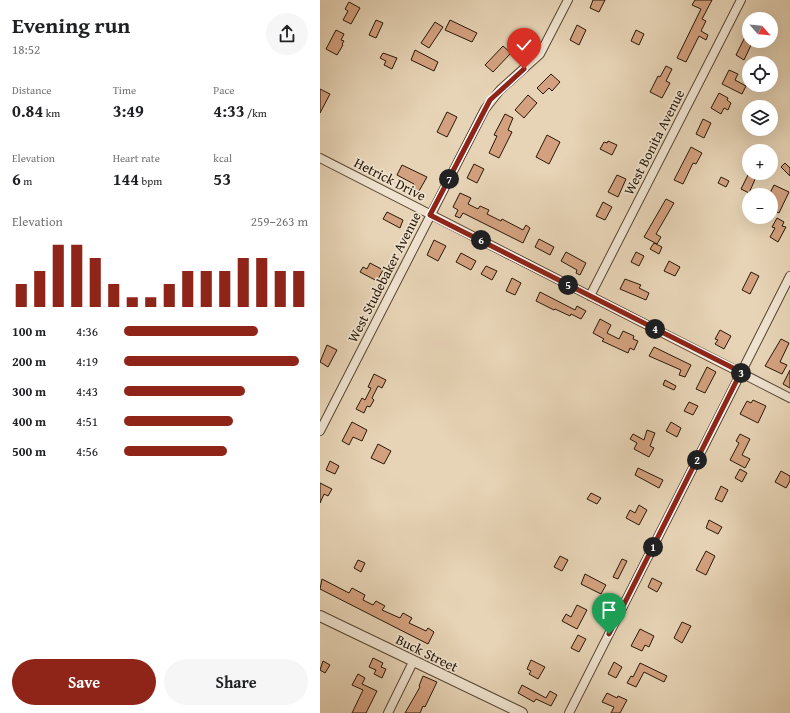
<!DOCTYPE html>
<meta charset="utf-8">
<style>
:root{--surface:#fff;--page:#f6f6f6;--text:#202124;--muted:#757577;--accent:#8f2418}
body{margin:0;font-family:"Gentium Book Plus",serif;background:var(--page);color:var(--text);height:100vh;display:flex;flex-direction:column;font-size:15px;white-space:nowrap}
*{box-sizing:border-box;margin:0}
p{font-size:13px;color:var(--muted)}
.icon{flex:none;width:22px;height:22px;fill:none;stroke:currentColor;stroke-width:2;stroke-linecap:round;stroke-linejoin:round}
.map{position:relative;flex:1;overflow:hidden}
.drawer{display:flex;flex-direction:column;background:var(--surface);width:320px}
.drawer>*{flex:none}
.needle{width:26px;rotate:117deg}
.tools{position:absolute;left:422px;top:12px;display:grid;gap:8px}
.tools a{display:grid;place-items:center;width:36px;height:36px;border-radius:50%;background:var(--surface);box-shadow:0 4px 16px #0002;font-size:20px}
.pin{position:absolute;display:grid;place-items:center;width:34px;height:34px;color:#fff;margin:-41px -17px;border-radius:50% 50% 50% 0;rotate:-45deg;box-shadow:0 0 4px #0007}
.pin .icon{rotate:45deg}
.km{position:absolute;width:20px;height:20px;margin:-10px;border-radius:50%;background:#222;color:#fff;font-size:11px;line-height:20px;text-align:center}
.round{display:grid;place-items:center;flex:none;width:42px;height:42px;border-radius:21px;background:var(--page)}
.overview{display:flex;align-items:center;justify-content:space-between;height:68px;padding:0 12px}
h1{font-size:22px;font-weight:700;line-height:30px}
.metrics{display:grid;grid-template-columns:repeat(3,1fr);gap:6px;height:68px;padding:4px 12px}
.metrics div{display:grid;align-content:center}
.metrics b{font-size:17px;font-weight:700}
.metrics small{font-size:11px;font-weight:400}
.metrics p{font-size:11px}
.chart{height:112px;padding:8px 12px}
.chart p{display:flex;justify-content:space-between}
.chart svg{width:100%;height:72px;margin-top:4px;stroke:var(--accent);stroke-width:6}
.primary-button{display:flex;gap:8px;margin-top:auto;padding:8px 12px}
.primary-button a{flex:1;height:46px;border-radius:24px;background:var(--accent);color:#fff;font-size:16px;font-weight:700;line-height:46px;text-align:center}
.primary-button a+a{background:var(--page);color:var(--text)}
ul{padding:0 12px;list-style:none;font-size:13px}
li{display:grid;grid-template-columns:64px 48px 1fr;align-items:center;height:30px}
li i{height:10px;border-radius:5px;background:var(--accent)}
main{display:flex;flex:1;min-height:0}
.map>svg:first-child{display:block}
</style>
<main>
<section class="drawer">
<div class="overview"><div><h1>Evening run</h1><p>18:52</p></div><a class="round"><svg class="icon" aria-label="share" viewBox="0 0 24 24"><path d="M12 15V3M7 8l5-5 5 5M5 13v7h14v-7"/></svg></a></div>
<div class="metrics">
<div><p>Distance</p><b>0.84<small> km</small></b></div>
<div><p>Time</p><b>3:49</b></div>
<div><p>Pace</p><b>4:33<small> /km</small></b></div>
</div>
<div class="metrics">
<div><p>Elevation</p><b>6<small> m</small></b></div>
<div><p>Heart rate</p><b>144<small> bpm</small></b></div>
<div><p>kcal</p><b>53</b></div>
</div>
<div class="chart"><p><span>Elevation</span>259–263 m</p>
<svg viewBox="0 0 160 44" preserveAspectRatio="none"><path d="M5 44V30M15 44V22M25 44V6M35 44V6M45 44V14M55 44V30M65 44V38M75 44V38M85 44V30M95 44V22M105 44V22M115 44V22M125 44V14M135 44V14M145 44V22M155 44V22"/></svg>
</div>
<ul>
<li><b>100 m</b>4:36<i style="width:73%"></i></li>
<li><b>200 m</b>4:19<i style="width:95%"></i></li>
<li><b>300 m</b>4:43<i style="width:66%"></i></li>
<li><b>400 m</b>4:51<i style="width:59%"></i></li>
<li><b>500 m</b>4:56<i style="width:56%"></i></li>
</ul>
<div class="primary-button"><a>Save</a><a>Share</a></div>
</section>
<div class="map">
<svg width="470" height="713" viewBox="0 0 470 713">
<rect width="100%" height="100%" fill="#e7d4b6"/>
<filter id="stains"><feTurbulence type="fractalNoise" baseFrequency=".005" numOctaves="4"/><feColorMatrix values="0 0 0 0 .2 0 0 0 0 .09 0 0 0 0 .02 0 0 0 .5 -.17"/></filter>
<radialGradient id="worn" r=".72"><stop offset=".6" stop-color="#630" stop-opacity="0"/><stop offset="1" stop-color="#630" stop-opacity=".3"/></radialGradient>
<path fill="#d3a17f" stroke="#281706" d="M273 0H285L279 12 270 8Z
M375 0H392L382 19 386 21 381 31 388 35 386 40 379 36 366 62 357 58 381 9 372 5Z
M29 2 40 8 31 24 23 20 28 11 25 9Z
M56 20 63 23 56 38 49 35Z
M130 20 157 33 152 42 125 30Z
M115 22 123 27 109 48 101 43Z
M257 25 266 30 259 45 250 40Z
M429 29V41H433L424 60 416 55Z
M16 30 24 34 21 40 24 41 22 44 23 45 17 55 6 49Z
M316 30 324 34 319 45 311 41Z
M183 46 191 53 173 72 165 65Z
M95 50 118 62 114 71 91 60Z
M63 53 77 58 72 69 64 65 66 61 60 58Z
M346 66 352 69 346 81 350 83 342 98 330 92 338 76 340 77Z
M409 70 418 74 415 80 426 86 422 94 402 84Z
M231 74 240 82 232 91 229 88 223 94 217 88Z
M0 89 10 94 0 113Z
M399 93 408 98 407 100 411 103 408 110 404 108 401 114 391 108Z
M208 95 217 103 204 118 195 110Z
M127 112 137 117 127 137 117 132Z
M185 114 193 118 188 130 192 132 179 158 169 153 177 136 174 135Z
M383 119 391 123 384 138 376 134Z
M227 135 240 142 229 164 216 157Z
M288 141 297 145 292 155 280 149 284 142 287 143Z
M371 147 382 153 376 164 373 163 363 184 354 180Z
M465 163 470 168V176L461 167Z
M154 164 164 169 157 183 147 178Z
M82 165 107 177 99 191 93 188 94 184 77 175Z
M429 173 436 177 429 193 421 189Z
M297 175 306 179 298 197 288 192Z
M401 177 409 181 406 187 398 183Z
M454 185 469 192 459 213 451 209 456 199 449 195Z
M140 193 151 198 148 204 158 209 160 206 169 210 167 214 181 221 182 219 203 230 206 225 210 228 203 243 143 213 140 218 135 216 138 210 133 207Z
M346 199 354 203 336 234 341 237 337 244 324 237Z
M283 202 292 207 285 220 276 216Z
M67 212 83 220 80 228 63 219Z
M457 218 464 222 462 226 466 227 458 242 450 237 455 228 452 227Z
M219 239 234 247 230 255 215 247Z
M114 240 126 246 118 261 107 255Z
M334 243 342 247 339 254 330 249Z
M246 252 266 263 260 275 256 273 257 270 241 261Z
M316 252 324 256 319 266 311 262Z
M141 253 156 261 151 270 136 262Z
M349 261 360 267 355 276 344 271Z
M50 263 63 270 57 281 40 272 43 267 47 269Z
M166 266 177 271 172 280 161 274Z
M431 272 439 276 430 294 422 290Z
M192 278 201 283 195 295 186 291Z
M305 279 321 285 319 288 329 293 326 300 300 289Z
M220 292 255 310 257 306 266 311 261 319 251 314 250 316 235 309 234 310 216 301Z
M280 319 291 325 287 333 299 339 303 331 314 336 313 339 318 341 314 350 310 348 308 353 282 341 284 339 273 333Z
M400 330 411 336 404 349 395 344 398 340 395 339Z
M461 339 469 343 460 362 467 365 462 374 445 366Z
M7 345 17 350 8 367 0 362Z
M334 347 371 365 365 377 359 375 361 370 329 356Z
M387 367 396 372 385 393 376 389Z
M470 370V388L463 384Z
M54 374 66 380 62 388 58 386 52 398 54 400 50 407 47 406 44 413 36 409 42 398 45 400 51 388 48 387Z
M345 380 356 386 354 390 343 385Z
M433 400 446 406 438 423 420 414 427 401 431 403Z
M369 402 378 406 373 415 364 411Z
M32 422 47 430 42 441 33 437 29 445 22 441Z
M351 422 361 428 357 437 346 431Z
M327 430 335 433 330 446 334 448 329 457 314 449 317 443 310 439 313 434 324 440Z
M420 434 430 439 422 455 430 459 425 468 410 460 419 443 416 441Z
M58 444 71 451 64 464 51 458Z
M10 461 19 466 15 474 6 470Z
M318 468 343 480 339 488 315 475Z
M420 469 427 473 422 482 415 478Z
M461 471 470 476V481L466 488 455 482Z
M0 483 12 489 8 496 4 494 0 503Z
M401 486 408 490 402 502 395 499Z
M271 493 281 498 277 504 267 499Z
M319 505 327 510 319 525 306 518 310 510 315 513Z
M389 520 402 527 398 534 386 528Z
M386 551 395 556 386 575 376 570Z
M240 556 248 560 242 571 234 567Z
M302 559 307 561 298 579 293 577Z
M38 560 45 563 41 572 34 568Z
M265 574 286 585 281 594 261 584Z
M332 578 342 583 337 592 328 587Z
M2 579 29 593 32 588 45 595 43 600 53 605 56 601 65 606 62 610 80 618 83 613 92 618 89 623 106 631 108 628 114 632 108 644 0 589Z
M257 605 267 610 257 629 242 621 246 614 251 617Z
M362 622 371 626 362 643 354 638Z
M320 629 334 636 329 647 325 645 322 651 311 646Z
M258 635 266 639 259 652 251 648Z
M53 658 63 663 61 667 66 669 62 678 54 674 56 670 49 667Z
M211 660 225 667 218 679 209 674 211 671 207 669Z
M3 661 10 665 5 673 0 670Z
M294 662 302 667 296 678 288 674Z
M320 663 347 676 344 682 324 672 316 687 307 683 311 676 313 677Z
M38 674 45 678 42 684 57 691 46 713H32L43 690 32 685Z
M103 676 117 682 105 707 103 706 100 713H85L100 687 99 686Z
M202 685 226 698 230 691 237 695 231 706 216 699 214 702 198 693Z
M287 693 297 698 298 696 307 700 300 713H291L294 707 282 702Z"/>
<g fill="none" stroke-linecap="round" stroke-linejoin="round">
<defs>
<path id="minor" d="M0 158 470 398
M270 296 421 0
M0 431 165 109 180 90 220 54 248 0
M68 713 93 662
M249 713 470 276"/>
<path id="tertiary" d="M0 616 202 713"/>
</defs>
<use href="#minor" stroke="#584632" stroke-width="10"/>
<use href="#tertiary" stroke="#584632" stroke-width="12"/>
<use href="#minor" stroke="#efe3d0" stroke-width="8"/>
<use href="#tertiary" stroke="#efe3d0" stroke-width="10"/>
</g>
<g fill="none" stroke-linecap="round" stroke-linejoin="round">
<defs>
<path id="route" d="M204 69 170 100 110 215 421 372 289 634"/>
</defs>
<use href="#route" stroke="#fff" stroke-width="8"/>
<use href="#route" stroke="#8f2418" stroke-width="5"/>
</g>
<g text-anchor="middle" stroke-width="3.5" stroke-linejoin="round" paint-order="stroke">
<g font-size="14" fill="#281706" stroke="#efe3d0">
<text transform="translate(334 142) rotate(-63)" y="5">West Bonita Avenue</text>
<text transform="translate(70 179) rotate(27)" y="5">Hetrick Drive</text>
<text transform="translate(64 277) rotate(-63)" y="5">West Studebaker Avenue</text>
<text transform="translate(107 653) rotate(26)" y="5">Buck Street</text>
</g>
</g>
<rect width="100%" height="100%" filter="url(#stains)"/>
<rect width="100%" height="100%" fill="url(#worn)"/>
</svg>
<div class="tools">
<a><svg class="needle" viewBox="-14 -14 28 28"><path d="M0-13l5 13h-10z" fill="#e53935"/><path d="M0 13l5-13h-10z" fill="#757577"/></svg></a>
<a><svg class="icon" aria-label="locate" viewBox="0 0 24 24"><circle cx="12" cy="12" r="6"/><path d="M12 2v4M12 18v4M2 12h4M18 12h4"/></svg></a>
<a><svg class="icon" aria-label="layers" viewBox="0 0 24 24"><path d="M12 4l9 5-9 5-9-5zM3 14l9 5 9-5"/></svg></a>
<a>+</a>
<a>−</a>
</div>
<div class="pin" style="left:289px;top:634px;background:#1e9e55"><svg class="icon" aria-label="arrive" viewBox="0 0 24 24"><path d="M6 21V4h12l-3 4 3 4H6"/></svg></div>
<div class="pin" style="left:204px;top:69px;background:#d93025"><svg class="icon" aria-label="check" viewBox="0 0 24 24"><path d="M5 12l5 5 9-10"/></svg></div>
<b class="km" style="left:333px;top:547px">1</b>
<b class="km" style="left:377px;top:460px">2</b>
<b class="km" style="left:421px;top:373px">3</b>
<b class="km" style="left:335px;top:329px">4</b>
<b class="km" style="left:248px;top:285px">5</b>
<b class="km" style="left:161px;top:240px">6</b>
<b class="km" style="left:129px;top:179px">7</b>
</div>
</main>
